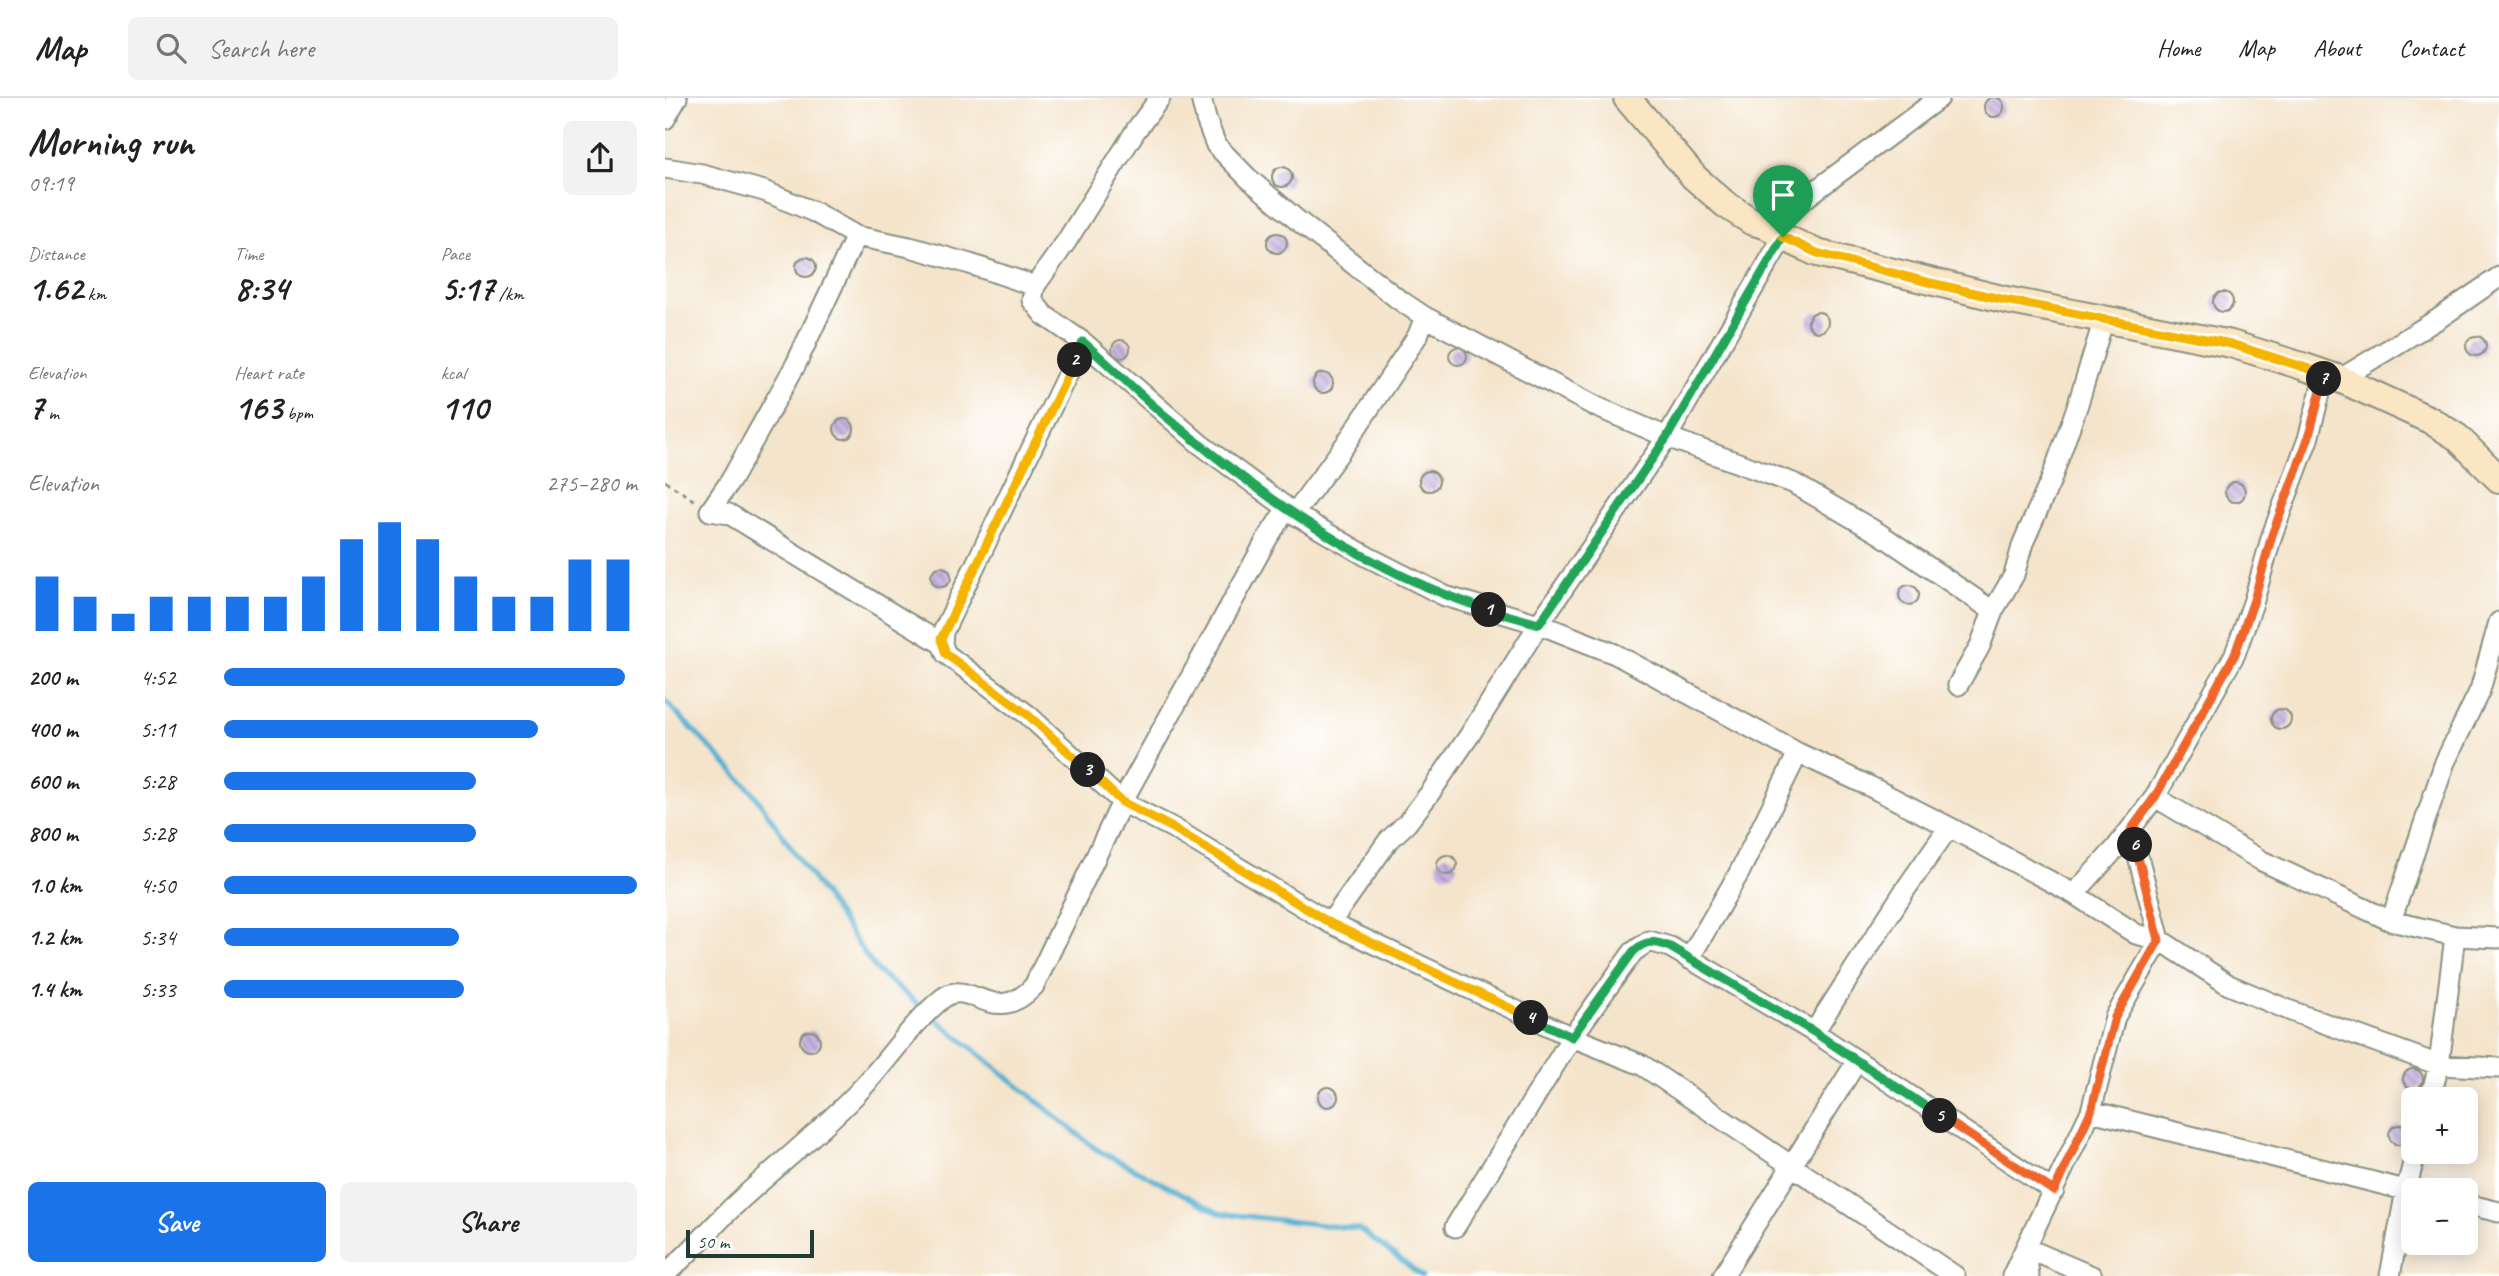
<!DOCTYPE html>
<meta charset="utf-8">
<style>
:root{--surface:#fff;--page:#f2f2f2;--text:#222;--muted:#767676;--line:#e0e0e0;--accent:#1a73e8}
body{margin:0;font-family:Caveat,sans-serif;background:var(--page);color:var(--text);height:100vh;display:flex;flex-direction:column;font-size:26px;white-space:nowrap}
*{box-sizing:border-box;margin:0}
p{font-size:23px;color:var(--muted)}
.icon{flex:none;width:38px;height:38px;fill:none;stroke:currentColor;stroke-width:2;stroke-linecap:round;stroke-linejoin:round}
.map{position:relative;flex:1;overflow:hidden}
.side{display:flex;flex-direction:column;background:var(--surface);width:665px}
.side>*{flex:none}
.controls{position:absolute;left:1736px;top:989px;display:grid;gap:14px}
.controls a{display:grid;place-items:center;width:77px;height:77px;border-radius:10px;background:var(--surface);box-shadow:0 4px 18px #0003;font-size:35px}
.scale{position:absolute;left:21px;bottom:18px;width:128px;box-sizing:border-box;padding-left:7px;border:4px solid #1f3d34;border-top:0;font-size:19px;line-height:24px;white-space:nowrap;color:#1f3d34;-webkit-text-stroke:5px #fff;paint-order:stroke}
.pin{position:absolute;display:grid;place-items:center;width:60px;height:60px;color:#fff;margin:-72px -30px;border-radius:50% 50% 50% 0;rotate:-45deg;box-shadow:0 0 7px #0007}
.pin .icon{rotate:45deg}
.km{position:absolute;width:35px;height:35px;margin:-18px;border-radius:50%;background:#222;color:#fff;font-size:19px;line-height:35px;text-align:center}
.round{display:grid;place-items:center;flex:none;width:74px;height:74px;border-radius:10px;background:var(--page)}
.summary{display:flex;align-items:center;justify-content:space-between;height:119px;padding:0 28px}
h1{font-size:38px;font-weight:800;line-height:52px}
.figures{display:grid;grid-template-columns:repeat(3,1fr);gap:10px;height:119px;padding:7px 28px}
.figures div{display:grid;align-content:center}
.figures b{font-size:35px;font-weight:800}
.figures small{font-size:19px;font-weight:400}
.figures p{font-size:19px}
.chart{height:196px;padding:14px 28px}
.chart p{display:flex;justify-content:space-between}
.chart svg{width:100%;height:126px;margin-top:7px;stroke:var(--accent);stroke-width:6}
.primary-button{display:flex;gap:14px;margin-top:auto;padding:14px 28px}
.primary-button a{flex:1;height:80px;border-radius:10px;background:var(--accent);color:#fff;font-size:28px;font-weight:800;line-height:80px;text-align:center}
.primary-button a+a{background:var(--page);color:var(--text)}
ul{padding:0 28px;list-style:none;font-size:23px}
li{display:grid;grid-template-columns:112px 84px 1fr;align-items:center;height:52px}
li i{height:18px;border-radius:9px;background:var(--accent)}
header{display:flex;align-items:center;gap:42px;box-sizing:border-box;height:98px;padding:0 35px;background:var(--surface);border-bottom:2px solid var(--line)}
header strong{font-size:33px}
nav{display:flex;gap:38px;margin-inline-start:auto;font-size:24px}
.search{width:490px;height:63px;background:var(--page);display:flex;align-items:center;gap:18px;box-sizing:border-box;padding:0 24px;border-radius:10px;color:var(--muted);font-size:26px}
main{display:flex;flex:1;min-height:0}
.map>svg:first-child{display:block}
</style>
<header>
<strong>Map</strong>
<div class="search"><svg class="icon" aria-label="search" viewBox="0 0 24 24"><circle cx="10" cy="10" r="6"/><path d="M15 15l6 6"/></svg>Search here</div>
<nav><a>Home</a><a>Map</a><a>About</a><a>Contact</a></nav>
</header>
<main>
<section class="side">
<div class="summary"><div><h1>Morning run</h1><p>09:19</p></div><a class="round"><svg class="icon" aria-label="share" viewBox="0 0 24 24"><path d="M12 15V3M7 8l5-5 5 5M5 13v7h14v-7"/></svg></a></div>
<div class="figures">
<div><p>Distance</p><b>1.62<small> km</small></b></div>
<div><p>Time</p><b>8:34</b></div>
<div><p>Pace</p><b>5:17<small> /km</small></b></div>
</div>
<div class="figures">
<div><p>Elevation</p><b>7<small> m</small></b></div>
<div><p>Heart rate</p><b>163<small> bpm</small></b></div>
<div><p>kcal</p><b>110</b></div>
</div>
<div class="chart"><p><span>Elevation</span>275–280 m</p>
<svg viewBox="0 0 160 44" preserveAspectRatio="none"><path d="M5 44V25M15 44V32M25 44V38M35 44V32M45 44V32M55 44V32M65 44V32M75 44V25M85 44V12M95 44V6M105 44V12M115 44V25M125 44V32M135 44V32M145 44V19M155 44V19"/></svg>
</div>
<ul>
<li><b>200 m</b>4:52<i style="width:97%"></i></li>
<li><b>400 m</b>5:11<i style="width:76%"></i></li>
<li><b>600 m</b>5:28<i style="width:61%"></i></li>
<li><b>800 m</b>5:28<i style="width:61%"></i></li>
<li><b>1.0 km</b>4:50<i style="width:100%"></i></li>
<li><b>1.2 km</b>5:34<i style="width:57%"></i></li>
<li><b>1.4 km</b>5:33<i style="width:58%"></i></li>
</ul>
<div class="primary-button"><a>Save</a><a>Share</a></div>
</section>
<div class="map">
<svg width="1834" height="1178" viewBox="0 0 1834 1178">
<defs>
<pattern id="building-back-hatch" width="6" height="6" patternUnits="userSpaceOnUse" patternTransform="scale(1.75)"><rect width="6" height="6" fill="#c7b3e1"/><path d="M-1 5l2 2M0 0l6 6M5-1l2 2" fill="none" stroke="#a193b7"/></pattern>
</defs>
<rect width="100%" height="100%" fill="#fff"/>
<filter id="ink" filterUnits="userSpaceOnUse"><feTurbulence type="fractalNoise" baseFrequency=".0143" numOctaves="2"/><feDisplacementMap in="SourceGraphic" scale="14" xChannelSelector="R" yChannelSelector="G"/><feConvolveMatrix kernelMatrix="1 2 1 2 8 2 1 2 1" color-interpolation-filters="sRGB"/></filter>
<filter id="wash" filterUnits="userSpaceOnUse"><feTurbulence type="fractalNoise" baseFrequency=".00686" numOctaves="4" result="noise"/><feDisplacementMap in="SourceGraphic" scale="28" xChannelSelector="R" yChannelSelector="G"/><feGaussianBlur stdDeviation="1.57" result="paint"/><feColorMatrix in="noise" values="0 0 0 0 0 0 0 0 0 0 0 0 0 0 0 0 0 1.4 0 .05"/><feComposite in="paint" operator="in"/></filter>
<g filter="url(#wash)">
<rect width="100%" height="100%" fill="#f4e4cb"/>
<g fill="none" stroke-linecap="round" stroke-linejoin="round">
<path stroke="#53b0d2" stroke-width="5" d="M0 603 87 693 211 872 431 1051 554 1115 694 1131 757 1178"/>
</g>
<g id="blocks">
<path fill="url(#building-back-hatch)" d="M1319 9a10 10 0 1 1 20 0a10 10 0 1 1-20 0Z
M607 79a10 10 0 1 1 20 0a10 10 0 1 1-20 0Z
M602 145a10 10 0 1 1 20 0a10 10 0 1 1-20 0Z
M131 169a10 10 0 1 1 20 0a10 10 0 1 1-20 0Z
M1548 204a10 10 0 1 1 20 0a10 10 0 1 1-20 0Z
M1143 224a10 10 0 1 1 20 0a10 10 0 1 1-20 0Z
M1801 248a10 10 0 1 1 20 0a10 10 0 1 1-20 0Z
M447 251a9 9 0 1 1 18 0a9 9 0 1 1-18 0Z
M784 258a9 9 0 1 1 18 0a9 9 0 1 1-18 0Z
M648 285a10 10 0 1 1 20 0a10 10 0 1 1-20 0Z
M169 331a10 10 0 1 1 20 0a10 10 0 1 1-20 0Z
M754 383a10 10 0 1 1 20 0a10 10 0 1 1-20 0Z
M1560 394a10 10 0 1 1 20 0a10 10 0 1 1-20 0Z
M266 479a10 10 0 1 1 20 0a10 10 0 1 1-20 0Z
M1234 497a10 10 0 1 1 20 0a10 10 0 1 1-20 0Z
M1606 621a10 10 0 1 1 20 0a10 10 0 1 1-20 0Z
M772 767a10 10 0 1 1 20 0a10 10 0 1 1-20 0Z
M135 943a10 10 0 1 1 20 0a10 10 0 1 1-20 0Z
M1738 981a10 10 0 1 1 20 0a10 10 0 1 1-20 0Z
M653 999a10 10 0 1 1 20 0a10 10 0 1 1-20 0Z
M1724 1037a10 10 0 1 1 20 0a10 10 0 1 1-20 0Z"/>
</g>
</g>
<g filter="url(#ink)">
<use href="#blocks" fill-opacity="0" stroke="#8a9080" stroke-width="2"/>
<g fill="none" stroke-linecap="round" stroke-linejoin="round">
<defs>
<path id="street" d="M536 0 541 21 551 47 583 80 632 122 733 201 760 219 932 309 1002 339 1128 385 1215 436 1328 513
M0 21 12 0
M0 70 37 76 99 93 149 114 191 138 245 149 305 166 370 188
M1103 128 1274 0
M191 138 131 266 66 382 45 413 64 416 277 546
M418 244 278 534 277 546 281 556 363 617 457 704 508 730 665 825 907 939 977 967 1290 1178
M1675 281 1773 221 1834 179
M622 410 629 416 703 459 780 498 874 526 950 556 1133 655 1204 688 1284 729 1409 796 1471 836 1495 842 1564 887 1626 913 1774 967 1834 970
M629 416 680 347 753 237 760 219
M1293 587 1315 548 1328 513 1349 477 1358 445 1386 382 1413 306 1439 221
M1490 699 1597 763 1726 823 1790 838 1834 840
M1409 796 1450 751 1490 699 1570 556 1589 502 1607 437 1643 341 1660 276
M1726 823 1780 664 1815 592 1834 524
M665 825 723 743 742 725 765 695 804 638 874 526 1002 339 1118 139
M1024 861 1074 775 1133 655
M1149 934 1240 792 1284 729
M1765 1001 1774 967 1790 838
M1426 1013 1748 1094
M1801 1106 1834 1114
M790 1129 907 939 968 854 984 843 1005 849 1149 934 1389 1093
M0 1176C26 1155 47 1128 72 1105 113 1067 158 1032 197 990 224 961 247 925 278 900 305 879 329 931 369 888L457 704 602 441 622 410 535 346 418 244 379 217 367 202 370 188 401 144 471 32 495 0
M1058 1178 1192 963
M1347 1178 1426 1013 1450 919 1495 842 1466 732
M1364 1178 1361 1150 1427 1178
M1725 1178 1741 1092 1751 1054"/>
<path id="secondary" d="M962 0 1029 79 1060 106 1086 123 1103 128 1118 139 1152 155 1341 202 1566 246 1637 268 1675 281 1765 322 1792 339 1834 381"/>
</defs>
<use href="#street" stroke="#8a9080" stroke-width="23"/>
<use href="#secondary" stroke="#8a9080" stroke-width="30"/>
<path stroke="#8a9080" stroke-width="2.5" stroke-dasharray="5 5" stroke-linecap="butt" d="M0 383 30 403"/>
<use href="#street" stroke="#fff" stroke-width="19"/>
<use href="#secondary" stroke="#fbe6c4" stroke-width="26"/>
</g>
</g>
<g fill="none" stroke-linecap="round" stroke-linejoin="round" filter="url(#ink)">
<defs>
<path id="split-1" d="M824 512 874 526 1002 339 1118 139"/>
<path id="split-2" d="M410 262 418 244C445 267 470 293 498 316 594 397 702 474 824 512"/>
<path id="split-3" d="M410 262 276 541 281 556 289 562 363 617 423 672"/>
<path id="split-4" d="M423 672 457 704 508 730 665 825 866 920"/>
<path id="split-5" d="M866 920 907 939 968 854C981 841 989 843 1005 849L1149 934 1275 1018"/>
<path id="split-6" d="M1275 1018 1389 1093 1426 1013 1450 919 1494 842 1470 747"/>
<path id="split-7" d="M1470 747 1466 732 1490 699 1570 556 1589 502 1607 437 1643 341 1659 281"/>
<path id="split-8" d="M1118 139 1152 155 1266 185 1340 202 1566 246 1660 276 1659 281"/>
</defs>
<use href="#split-1" stroke="#fff" stroke-width="14"/>
<use href="#split-2" stroke="#fff" stroke-width="14"/>
<use href="#split-3" stroke="#fff" stroke-width="14"/>
<use href="#split-4" stroke="#fff" stroke-width="14"/>
<use href="#split-5" stroke="#fff" stroke-width="14"/>
<use href="#split-6" stroke="#fff" stroke-width="14"/>
<use href="#split-7" stroke="#fff" stroke-width="14"/>
<use href="#split-8" stroke="#fff" stroke-width="14"/>
<use href="#split-1" stroke="#22a559" stroke-width="9"/>
<use href="#split-2" stroke="#22a559" stroke-width="9"/>
<use href="#split-3" stroke="#f5b400" stroke-width="9"/>
<use href="#split-4" stroke="#f5b400" stroke-width="9"/>
<use href="#split-5" stroke="#22a559" stroke-width="9"/>
<use href="#split-6" stroke="#f0652b" stroke-width="9"/>
<use href="#split-7" stroke="#f0652b" stroke-width="9"/>
<use href="#split-8" stroke="#f5b400" stroke-width="9"/>
</g>
</svg>
<div class="controls">
<a>+</a>
<a>−</a>
</div>
<div class="scale">50 m</div>
<div class="pin" style="left:1118px;top:139px;background:#1e9e55"><svg class="icon" aria-label="arrive" viewBox="0 0 24 24"><path d="M6 21V4h12l-3 4 3 4H6"/></svg></div>
<b class="km" style="left:824px;top:512px">1</b>
<b class="km" style="left:410px;top:262px">2</b>
<b class="km" style="left:423px;top:672px">3</b>
<b class="km" style="left:866px;top:920px">4</b>
<b class="km" style="left:1275px;top:1018px">5</b>
<b class="km" style="left:1470px;top:747px">6</b>
<b class="km" style="left:1659px;top:281px">7</b>
</div>
</main>
